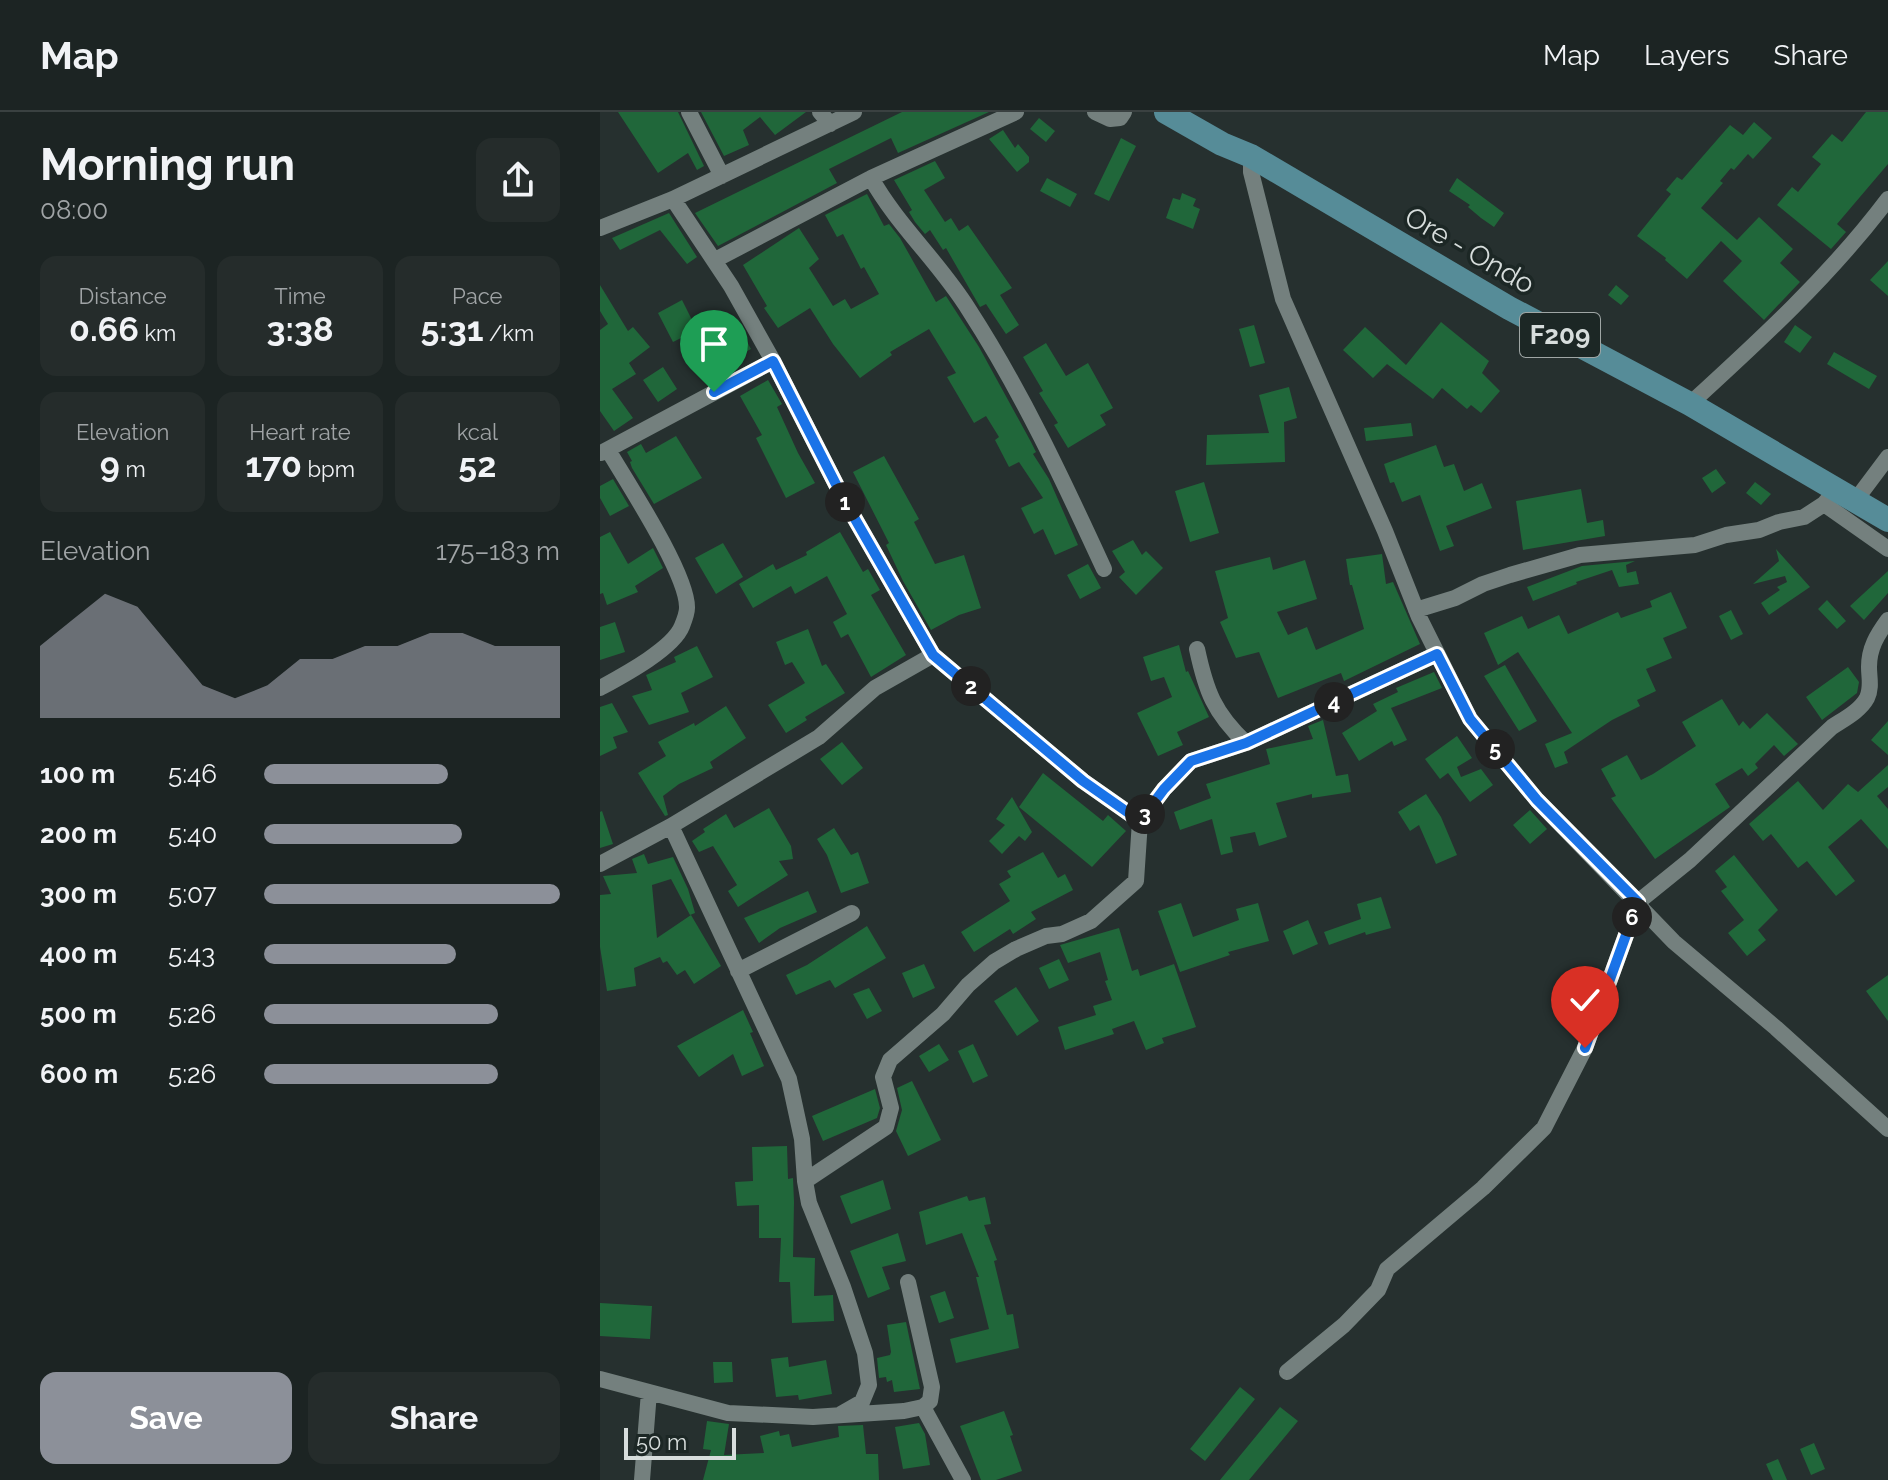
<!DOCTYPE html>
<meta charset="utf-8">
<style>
:root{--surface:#1c2423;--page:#252c2b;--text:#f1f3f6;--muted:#a0a4a6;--line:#3a4141;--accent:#8c9099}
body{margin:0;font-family:Raleway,sans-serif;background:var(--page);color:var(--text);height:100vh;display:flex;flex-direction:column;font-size:30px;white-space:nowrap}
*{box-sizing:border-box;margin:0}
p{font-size:26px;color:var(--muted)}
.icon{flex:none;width:44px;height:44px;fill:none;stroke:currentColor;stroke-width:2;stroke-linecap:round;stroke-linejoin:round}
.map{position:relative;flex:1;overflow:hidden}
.side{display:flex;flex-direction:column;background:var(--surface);width:600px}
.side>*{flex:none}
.scale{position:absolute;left:24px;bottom:20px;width:112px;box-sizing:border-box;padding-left:8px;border:4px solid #d7dddc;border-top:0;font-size:22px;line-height:28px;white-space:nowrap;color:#d7dddc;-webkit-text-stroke:6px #1c2725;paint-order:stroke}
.pin{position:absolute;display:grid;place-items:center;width:68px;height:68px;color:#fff;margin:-82px -34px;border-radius:50% 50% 50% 0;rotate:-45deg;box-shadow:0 0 8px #0007}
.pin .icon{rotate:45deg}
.km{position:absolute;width:40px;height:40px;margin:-20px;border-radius:50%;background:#222;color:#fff;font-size:22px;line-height:40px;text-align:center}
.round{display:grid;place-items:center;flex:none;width:84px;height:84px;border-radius:16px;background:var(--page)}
.overview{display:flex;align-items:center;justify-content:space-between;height:136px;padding:0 40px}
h1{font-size:44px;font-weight:700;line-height:60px}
.metrics{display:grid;grid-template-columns:repeat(3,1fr);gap:12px;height:136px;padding:8px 40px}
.metrics div{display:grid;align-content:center;border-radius:16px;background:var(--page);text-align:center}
.metrics b{font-size:34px;font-weight:700}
.metrics small{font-size:22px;font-weight:400}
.metrics p{font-size:22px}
.chart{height:224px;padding:16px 40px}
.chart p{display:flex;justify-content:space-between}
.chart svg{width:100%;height:144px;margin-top:8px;fill:var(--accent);opacity:.7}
.action{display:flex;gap:16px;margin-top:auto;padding:16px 40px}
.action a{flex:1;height:92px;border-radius:16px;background:var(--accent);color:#fff;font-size:32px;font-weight:700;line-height:92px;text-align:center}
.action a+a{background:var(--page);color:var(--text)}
ul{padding:0 40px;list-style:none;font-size:26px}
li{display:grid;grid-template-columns:128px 96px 1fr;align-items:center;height:60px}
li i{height:20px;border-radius:10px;background:var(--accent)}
header{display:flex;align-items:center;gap:48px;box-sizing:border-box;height:112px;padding:0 40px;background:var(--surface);border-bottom:2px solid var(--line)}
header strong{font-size:38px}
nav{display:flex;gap:44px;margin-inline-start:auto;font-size:28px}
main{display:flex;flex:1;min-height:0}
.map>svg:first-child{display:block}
</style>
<header>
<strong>Map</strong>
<nav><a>Map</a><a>Layers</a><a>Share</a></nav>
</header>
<main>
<section class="side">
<div class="overview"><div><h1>Morning run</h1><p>08:00</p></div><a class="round"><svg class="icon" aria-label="share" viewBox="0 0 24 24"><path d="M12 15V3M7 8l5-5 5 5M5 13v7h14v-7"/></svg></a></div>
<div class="metrics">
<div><p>Distance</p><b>0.66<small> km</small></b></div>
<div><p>Time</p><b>3:38</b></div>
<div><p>Pace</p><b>5:31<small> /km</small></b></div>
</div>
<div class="metrics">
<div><p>Elevation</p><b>9<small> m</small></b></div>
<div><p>Heart rate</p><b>170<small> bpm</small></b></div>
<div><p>kcal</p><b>52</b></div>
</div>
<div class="chart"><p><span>Elevation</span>175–183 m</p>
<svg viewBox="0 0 160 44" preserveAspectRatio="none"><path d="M0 44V22L10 14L20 6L30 10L40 22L50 34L60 38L70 34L80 26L90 26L100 22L110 22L120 18L130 18L140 22L150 22L160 22V44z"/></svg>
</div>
<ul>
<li><b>100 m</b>5:46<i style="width:62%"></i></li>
<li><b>200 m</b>5:40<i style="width:67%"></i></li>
<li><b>300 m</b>5:07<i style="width:100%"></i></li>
<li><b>400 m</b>5:43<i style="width:65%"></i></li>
<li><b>500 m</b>5:26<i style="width:79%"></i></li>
<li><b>600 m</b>5:26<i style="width:79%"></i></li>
</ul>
<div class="action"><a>Save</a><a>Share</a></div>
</section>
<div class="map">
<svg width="1288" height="1368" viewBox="0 0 1288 1368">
<rect width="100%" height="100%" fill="#26302f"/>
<path fill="#20673a" d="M18 0H78L104 54 97 58 88 41 58 61Z
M101 0H206L175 23 160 5 143 18 149 33 124 44Z
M302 0H389L298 41 291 26 229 57 237 71 118 134 95 101Z
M1266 0H1288V52L1237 112 1246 120 1231 137 1177 93 1192 75 1198 80 1221 52 1212 45 1232 22 1242 30Z
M439 6 455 19 446 30 430 17Z
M1154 10 1172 26 1153 47 1148 42 1134 58 1131 56 1120 69 1123 71 1101 96 1137 128 1159 105 1193 137 1180 151 1200 170 1164 208 1123 169 1142 149 1121 129 1087 167 1065 148 1066 146 1037 124 1071 82 1066 78 1077 65 1082 68 1130 13 1143 23Z
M403 18 415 36 418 32 429 45V50L417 60 389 27Z
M521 26 536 34 509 89 494 82Z
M335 49 345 66 324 78 345 110 351 106 359 119 368 113 412 176 400 183 419 213 406 222 386 192 380 195 346 136 343 138 330 118 325 122 315 110 309 100 312 98 294 68Z
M447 66 477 82 470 95 440 79Z
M857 66 904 101 894 115 881 106 868 95 870 93 849 79Z
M582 81 596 87 593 94 600 97 593 117 566 106 573 86 580 88Z
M267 82 284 114 289 112 300 126 336 190 346 184 379 235 431 330 436 340 433 342 449 367 478 433 455 443 443 417 434 422 421 396 443 386 419 350 409 355 395 328 399 325 386 304 374 311 347 265 356 261 329 217 290 240 292 243 260 266 233 232 210 196 178 216 164 196 167 194 143 153 199 116 219 147 209 156 233 194 245 187 251 197 279 182 264 155 261 157 243 122 237 125 225 103Z
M69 101 97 145 87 152 60 118 20 138 12 126Z
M1288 149V184L1270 168Z
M0 173 28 219 33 215 50 235 29 251 36 262 12 277 33 306 14 319 0 299V218L8 212 0 199Z
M1016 173 1029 184 1021 193 1008 183Z
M82 188 97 218 73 230 58 201Z
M841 210 889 249 882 261 900 279 881 301 871 293 867 297 842 276 833 287 787 252 773 266 743 238 765 215 806 253Z
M654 213 665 251 650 255 639 217Z
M1195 213 1212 225 1200 241 1184 230Z
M139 215 151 237 128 249 116 227Z
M446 231 466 264 488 251 513 296 500 303 506 313 468 336 454 313 458 311 439 281 443 279 423 245Z
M1234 240 1277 264 1269 277 1227 252Z
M63 255 77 277 58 290 43 268Z
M168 268 182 292 177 295 198 341 215 371 186 386 156 326 162 323 140 284Z
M689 275 697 306 684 310 685 350 606 353 607 323 669 321 659 283Z
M811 311 813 324 766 329 764 316Z
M76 324 102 366 54 392 32 356 30 350 32 349 27 340 41 332 46 341Z
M836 333 844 355 854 352 864 379 882 371 892 396 846 414 854 434 840 439 820 383 802 390 794 370 790 371 784 352Z
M284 344 319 407 314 410 335 452 364 443 381 496 359 503 331 518 303 469 286 433 289 431 253 360Z
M1116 357 1126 371 1112 381 1102 366Z
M13 367 29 394 10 404 0 386V374Z
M604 370 619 421 590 430 575 379Z
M1155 370 1171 382 1161 393 1146 381Z
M981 377 987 411 1003 408 1005 424 923 438 916 389Z
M10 420 28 452 53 436 63 456 35 474 38 480 7 493 3 481 0 482V425Z
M240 420 263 460 268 457 280 478 271 483 306 543 271 565 248 522 241 526 233 510 247 502 227 464 195 482 191 474 153 496 139 472 173 452 176 458 207 443 206 440Z
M533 428 542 443 546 439 563 456 536 483 519 465 525 460 512 439Z
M123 431 143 465 116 482 95 446Z
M1176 437 1210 475 1169 503 1161 491 1180 478 1177 475 1187 470 1185 464 1153 472 1179 449Z
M782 442 786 472 793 470 820 532 744 569 741 561 678 586 659 540 636 546 620 510 628 506 615 459 670 445 673 458 705 448 717 487 677 500 688 523 707 515 716 538 764 517 752 473H750L746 447Z
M1035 449 1026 453 1027 461 1036 459 1039 472 1019 475 1012 458 976 470 977 472 933 489 927 475 982 454Z
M488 452 501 476 480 487 467 463Z
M1288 459V481L1264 508 1250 494Z
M1071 480 1087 516 1063 526 1072 546 1046 557 1056 579 1037 588 1040 594 1012 608 964 640 968 651 955 656 945 632 972 621 918 540 898 553 884 521 922 504 928 517 959 503 968 522 1018 500 1021 506 1052 495 1050 489Z
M1227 488 1246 509 1237 517 1218 497Z
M1131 498 1143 522 1131 528 1119 504Z
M15 510 25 540 0 548V515Z
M208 517 222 554 226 552 245 581 205 605 207 608 186 621 168 593 205 571 192 550 185 553 176 530Z
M579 533 586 560 588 559 609 605 577 620 583 633 558 644 537 601 572 585 564 565 551 569 543 545Z
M97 534 113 565 81 581 89 600 49 613 32 584 52 578 46 563 76 550 74 545Z
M905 553 937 609 919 619 884 564Z
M1248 555 1259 570 1257 581 1222 608 1206 585Z
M834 560 842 576 791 596 807 628 794 634 792 629 759 649 742 621 777 599 773 592 798 580 796 576Z
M1122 587 1139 614 1143 609 1150 617 1167 601 1198 632 1184 644 1174 633 1155 652 1158 656 1148 664 1142 656 1115 672 1130 695 1055 747 1011 686 1016 684 1001 657 1027 643 1041 668 1053 662 1096 634 1082 610Z
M12 591 28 620 13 625 17 636 0 644V595Z
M126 594 146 626 110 650 113 656 79 672 63 684 68 703 65 704 38 661 66 644 58 630 94 611 95 614Z
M723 608 736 664 748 662 751 680 712 686V682L676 691 687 725 659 734 655 720 630 725 633 740 621 743 612 707 580 718 574 700 611 686 606 672 670 652 666 637 713 627 708 614Z
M1288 609V643L1271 628Z
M857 624 872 646 857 655 861 665 881 657 893 673 870 690 848 661 840 667 825 647Z
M242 630 263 656 242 673 220 647Z
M1288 653V675L1277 684 1288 697V737L1261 707 1228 735 1255 769 1236 784 1207 749 1198 756 1171 722 1163 729 1149 712 1198 669 1223 698 1248 672 1258 680Z
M443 661 503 709 508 703 526 719 492 755 419 695Z
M826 682 841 705 857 743 836 752 819 713 810 719 798 700Z
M412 685 432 720 425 729 419 724 402 742 389 729 405 713 396 707Z
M169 696 191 734 193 747 179 749 188 763 138 795 128 779 137 773 113 734 99 740 92 729 105 720 103 717 126 702 134 716Z
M930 698 947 717 930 732 913 713Z
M2 699 13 732 0 736V700Z
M234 716 251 743 258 740 269 771 241 781 227 743 217 727Z
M443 740 458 766 465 762 473 778 431 800 436 807 413 822 410 817 374 840 361 820 410 789 399 772 411 765 407 759Z
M44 742 48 752 73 745 88 777 95 801 90 803 71 767 52 773 57 826 91 803 121 854 94 872 85 858 77 863 67 849 63 851 60 845 34 856 36 874 7 879 0 835V783L11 782 3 764 37 761 32 747Z
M1134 743 1178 798 1158 818 1166 828 1147 844 1128 821 1144 808 1121 779 1127 775 1115 759Z
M208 779 217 800 180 816 159 831 144 806Z
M781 785 791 816 766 823 765 820 729 833 724 820 761 807 757 792Z
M581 791 593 825 639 808 636 797 658 791 669 829 628 840 630 843 580 860 558 799Z
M708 808 718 832 693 843 683 819Z
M267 814 286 846 235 876 230 868 196 883 186 863 207 853Z
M519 816 532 859 538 857 540 864 574 852 596 915 562 926 564 931 546 938 534 909 512 917 514 922 465 938 458 915 496 903 493 894 512 888 505 869 508 868 500 840 468 851 460 833Z
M459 847 469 868 449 877 439 856Z
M324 852 335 876 313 886 302 861Z
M1288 863V909L1266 879Z
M416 875 439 909 417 924 394 889Z
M269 876 282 899 267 907 253 882Z
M143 898 153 920 150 921 164 954 142 964 133 942 99 965 77 934Z
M339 932 349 948 329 960 319 944Z
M373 932 388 964 373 971 358 939Z
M312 969 341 1028 308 1044 296 1019 302 998 297 976Z
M275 977 280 996 277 1006 223 1029 212 1004Z
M187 1034 188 1067 193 1066 194 1090 193 1145 215 1146 214 1184 233 1183 234 1209 192 1211 190 1170H179L181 1126H159V1093L137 1094 135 1070 153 1069 152 1035Z
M283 1068 291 1097 251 1112 240 1084Z
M367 1084 369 1089 385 1085 391 1112 384 1113 397 1148 394 1149 407 1203 413 1202 419 1236 356 1251 350 1227 389 1217 376 1165H379L362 1121 326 1133 319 1100Z
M298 1121 306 1149 282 1155 290 1177 268 1186 250 1139Z
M345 1179 354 1206 339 1211 330 1184Z
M0 1191 52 1194 50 1227 0 1224Z
M306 1210 320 1277 294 1280 292 1268 287 1270 286 1265 279 1266 277 1246 290 1243 291 1240 287 1213Z
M188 1245 189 1255 226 1248 232 1282 199 1288 198 1283 176 1285 171 1247Z
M113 1250H132L133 1270 114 1271Z
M640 1275 655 1287 605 1349 590 1337Z
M680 1295 698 1309 649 1368H620Z
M404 1299 413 1323 410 1324 422 1359 396 1368H381L360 1314Z
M107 1309 129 1312 124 1343 164 1341 160 1324 179 1319 180 1324 189 1322 192 1335 239 1325 238 1314 263 1313 266 1342H278L279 1368H103L111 1338 103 1337Z
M319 1311 325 1322 330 1353 303 1357 295 1315Z
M1214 1331 1225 1357 1211 1363 1200 1337Z
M1178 1347 1187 1368H1173L1166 1352Z"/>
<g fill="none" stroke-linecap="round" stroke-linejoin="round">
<path stroke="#74807e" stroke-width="16" d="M89 0 122 64
M220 0 230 12
M495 0 510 7 520 6 524 0
M651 44V60L683 187 785 419 819 505 870 607 937 688 1074 830 1176 916 1288 1017
M271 66C298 114 340 151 369 198 422 280 463 368 504 457
M73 87 131 174 173 249 243 386 333 543 483 669 540 709 536 769 491 809 462 822 446 824 416 837 394 850 368 873 343 902 290 948 283 965 291 996 286 1015 205 1069
M0 116 73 87 254 0
M115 148 271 66 416 0
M1090 292C1160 228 1230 164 1288 87
M1 341 173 249
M1255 389 1288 345
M1224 392 1288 437
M816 498 855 486 883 472 910 463 980 443 1095 433 1126 423 1159 418 1179 410 1204 405 1224 392 1236 378
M597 537C606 579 614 601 646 631
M0 576C22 564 73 537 82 514 84 509 87 501 87 496 88 463 27 370 8 338
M540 709 564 677 591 649 646 631 837 542
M71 714 189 967 202 1027 205 1069 209 1091 243 1175 265 1241 269 1273 262 1290 241 1302
M0 752 71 714 219 625 275 576 333 543
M138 859 252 801
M687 1260 744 1213 778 1178 787 1157 883 1076 944 1016 985 936 1038 790 1090 748 1232 615C1244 607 1260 599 1267 586 1272 575 1269 566 1269 555 1269 536 1277 523 1288 508
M0 1267 128 1301 213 1305 304 1299 323 1295 330 1289 332 1275 308 1170
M323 1295 363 1368
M42 1368 49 1280"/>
<path stroke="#568c98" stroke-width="24" d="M566 0 622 32 651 44 909 196 1090 292 1288 408"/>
</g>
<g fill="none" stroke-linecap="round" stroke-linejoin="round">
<defs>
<path id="route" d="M114 280 173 249 243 386 333 543 483 669 540 709 564 677 591 649 646 631 837 542 870 607 937 688 1038 790 985 936"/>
</defs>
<use href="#route" stroke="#fff" stroke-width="16"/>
<use href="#route" stroke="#1a73e8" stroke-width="10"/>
</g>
<g text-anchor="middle" stroke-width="7" stroke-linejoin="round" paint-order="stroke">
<rect fill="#1c2725" stroke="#9fa6a5" stroke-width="2" x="920" y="201" width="80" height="44" rx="6"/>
<g font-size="26" font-weight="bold" fill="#d7dddc">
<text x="960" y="232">F209</text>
</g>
<g font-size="28" fill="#d7dddc" stroke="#1c2725">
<text transform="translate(870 138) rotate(30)" y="10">Ore - Ondo</text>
</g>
</g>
</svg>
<div class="scale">50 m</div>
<div class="pin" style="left:114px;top:280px;background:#1e9e55"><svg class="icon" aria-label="arrive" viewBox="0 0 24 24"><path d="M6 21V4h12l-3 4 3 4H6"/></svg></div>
<div class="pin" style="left:985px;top:936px;background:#d93025"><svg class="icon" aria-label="check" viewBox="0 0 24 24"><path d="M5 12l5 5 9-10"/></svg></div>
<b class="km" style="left:245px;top:390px">1</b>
<b class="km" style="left:371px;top:574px">2</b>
<b class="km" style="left:545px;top:702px">3</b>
<b class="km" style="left:734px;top:590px">4</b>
<b class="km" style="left:895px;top:637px">5</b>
<b class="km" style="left:1032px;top:805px">6</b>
</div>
</main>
